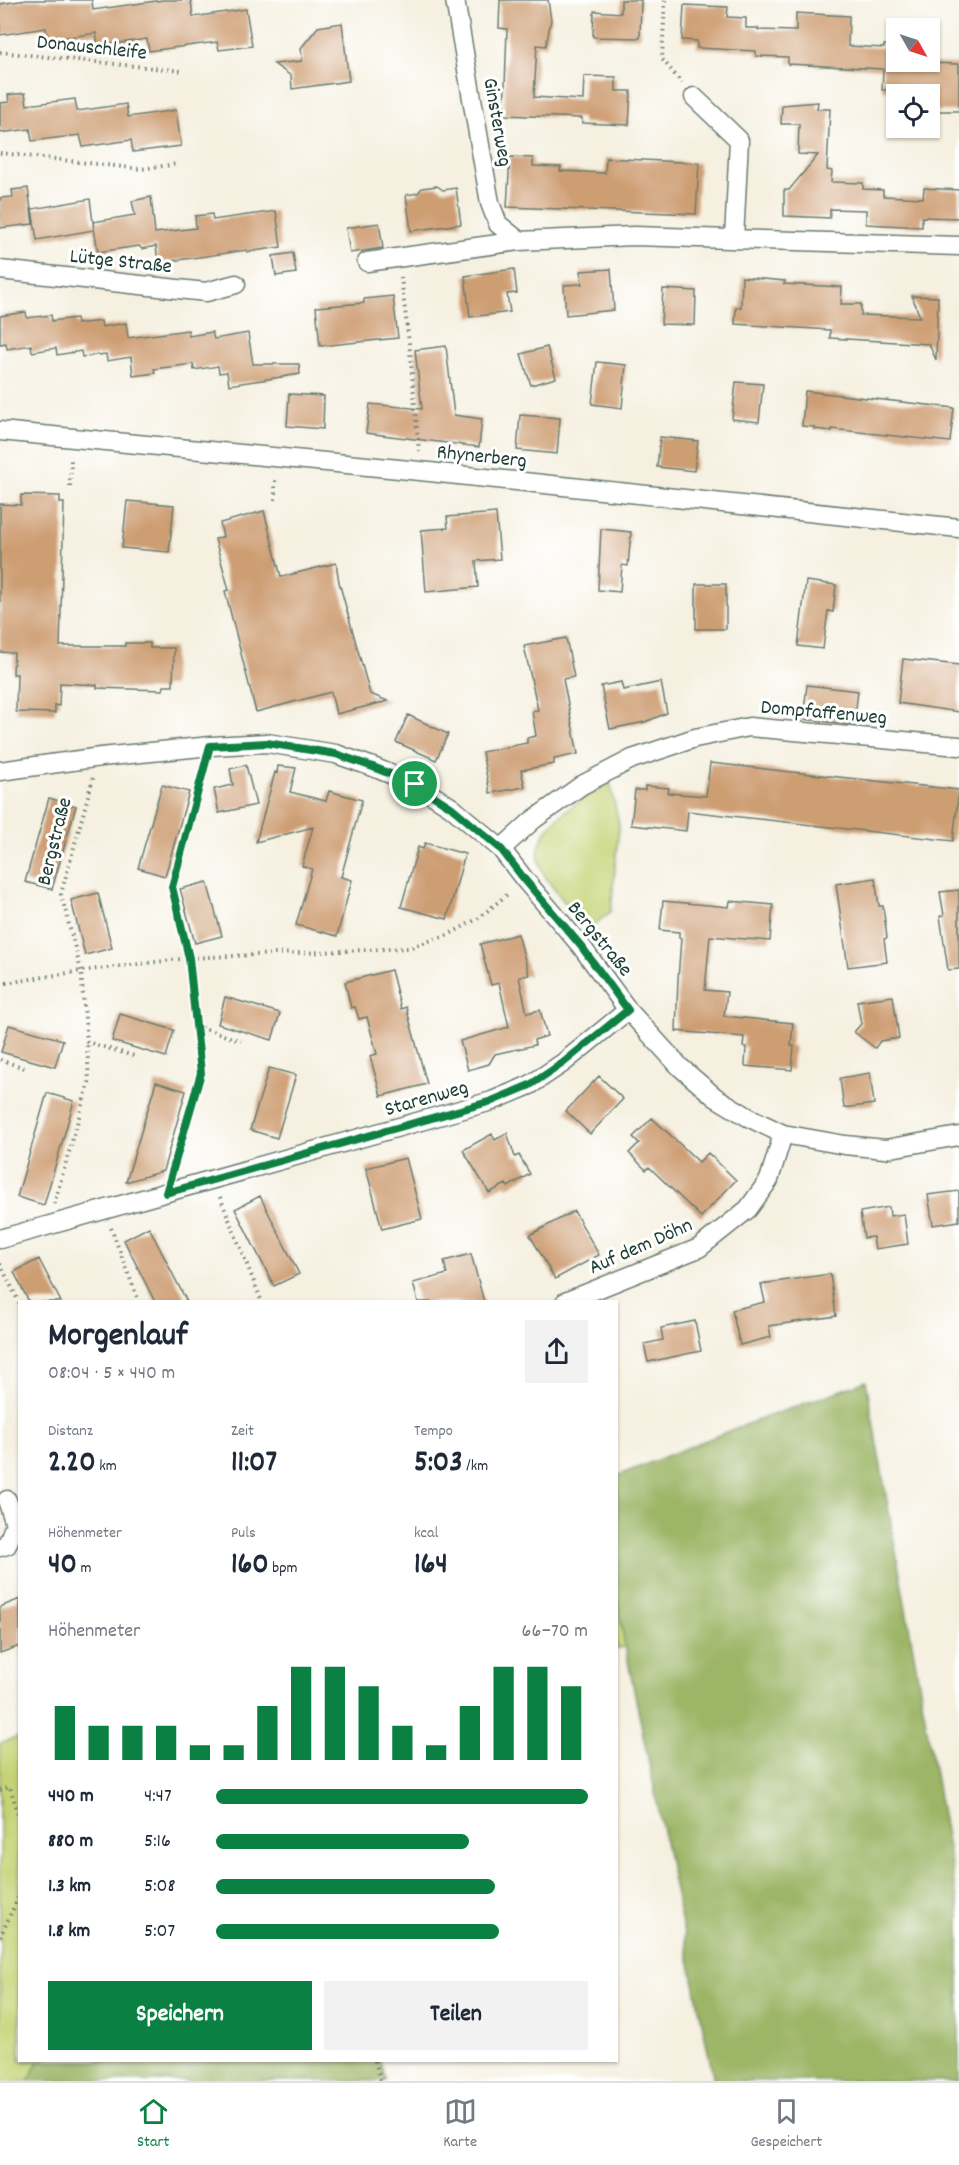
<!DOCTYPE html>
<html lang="de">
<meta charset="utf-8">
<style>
:root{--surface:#fff;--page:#f2f2f3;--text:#1f2937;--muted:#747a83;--line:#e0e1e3;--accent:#0b8043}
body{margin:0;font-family:Dekko,sans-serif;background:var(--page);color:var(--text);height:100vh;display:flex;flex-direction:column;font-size:22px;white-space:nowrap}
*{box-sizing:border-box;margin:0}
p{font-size:20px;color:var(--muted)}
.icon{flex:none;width:33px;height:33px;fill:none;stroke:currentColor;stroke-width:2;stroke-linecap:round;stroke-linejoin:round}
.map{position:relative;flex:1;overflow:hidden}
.panel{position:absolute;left:18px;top:1300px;width:600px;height:762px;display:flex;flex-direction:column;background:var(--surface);border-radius:0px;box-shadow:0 2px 4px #0004}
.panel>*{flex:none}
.needle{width:39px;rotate:129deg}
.tools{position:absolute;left:886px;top:18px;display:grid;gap:12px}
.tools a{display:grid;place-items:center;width:54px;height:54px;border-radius:0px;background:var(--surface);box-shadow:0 2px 4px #0004;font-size:30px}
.pin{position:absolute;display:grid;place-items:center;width:51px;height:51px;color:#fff;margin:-26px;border:3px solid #fff;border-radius:50%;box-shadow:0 2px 6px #0007}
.round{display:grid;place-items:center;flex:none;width:63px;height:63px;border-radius:0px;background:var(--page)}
.overview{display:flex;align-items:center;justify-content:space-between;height:102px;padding:0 30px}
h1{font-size:33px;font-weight:700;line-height:45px}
.stats{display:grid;grid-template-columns:repeat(3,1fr);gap:9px;height:102px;padding:6px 30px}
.stats div{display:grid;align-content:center}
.stats b{font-size:30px;font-weight:700}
.stats small{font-size:16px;font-weight:400}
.stats p{font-size:16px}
.chart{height:168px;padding:12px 30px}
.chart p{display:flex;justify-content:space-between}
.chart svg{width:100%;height:108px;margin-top:6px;stroke:var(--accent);stroke-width:6}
.primary-button{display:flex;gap:12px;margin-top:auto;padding:12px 30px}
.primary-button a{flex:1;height:69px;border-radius:0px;background:var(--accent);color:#fff;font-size:24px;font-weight:700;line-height:69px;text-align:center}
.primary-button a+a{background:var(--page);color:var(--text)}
ul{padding:0 30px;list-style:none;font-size:20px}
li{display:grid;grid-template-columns:96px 72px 1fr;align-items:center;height:45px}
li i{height:15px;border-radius:8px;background:var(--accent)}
.tabs{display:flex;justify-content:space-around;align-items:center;height:84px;border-top:2px solid var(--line);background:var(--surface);font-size:16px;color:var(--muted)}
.tabs a{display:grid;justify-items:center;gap:3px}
.tabs .on{color:var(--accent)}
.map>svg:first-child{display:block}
</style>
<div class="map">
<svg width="959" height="2081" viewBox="0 0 959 2081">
<rect width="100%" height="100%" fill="#fff"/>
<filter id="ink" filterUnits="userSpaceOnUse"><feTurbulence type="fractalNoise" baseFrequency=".0167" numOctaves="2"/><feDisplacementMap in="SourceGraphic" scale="12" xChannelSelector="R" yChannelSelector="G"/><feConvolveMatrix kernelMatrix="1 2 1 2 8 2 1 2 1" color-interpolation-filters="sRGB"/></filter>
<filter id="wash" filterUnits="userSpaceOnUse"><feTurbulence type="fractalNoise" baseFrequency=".008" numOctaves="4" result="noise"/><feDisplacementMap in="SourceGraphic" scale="24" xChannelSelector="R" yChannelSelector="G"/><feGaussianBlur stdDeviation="1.35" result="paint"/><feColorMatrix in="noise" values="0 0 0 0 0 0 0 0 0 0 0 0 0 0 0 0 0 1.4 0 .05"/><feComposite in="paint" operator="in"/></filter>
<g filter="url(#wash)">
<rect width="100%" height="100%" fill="#f5f0e0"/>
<path fill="#c5d375" stroke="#728854" stroke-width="1.5" d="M610 782 619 825 611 911 588 930C574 912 557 895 545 876 518 832 580 801 610 782Z
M616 1593 625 1646 617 1649H616Z
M19 1737 20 2061H38L28 2081H0V1743Z"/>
<path fill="#9cb566" stroke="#5e794d" stroke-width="1.5" d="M866 1381 959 1911V2081H714L625 1646 617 1593V1476L736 1428Z
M39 2061H380L386 2081H28Z"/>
<g id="blocks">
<path fill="#ce9e73" d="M27 0H92L93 10 163 0H191L193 17 246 9 252 46 219 50 217 42 149 51 147 39 98 46 96 33 48 40 46 28 0 35V4Z
M500 0H548L551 20 546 46 537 45 534 97 583 100 584 76 616 77V91H631L629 125 582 123V118L504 115 507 29 499 28Z
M621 0H641L640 38 593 37 594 11 621 13Z
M684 5 728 7 727 17 746 18V28H758V30L796 31V13L849 16 848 46 884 48V45H897V62L959 64V111H930V93L882 90 883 69 788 64V57L756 56V51L697 48V41L682 40Z
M342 23 349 81 292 89 291 76 274 64 302 61 301 48 318 27Z
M25 93 27 105 75 99 77 111 126 104 128 117 176 110 181 146 133 152 131 140 83 147 80 135 32 141 30 129 0 133V103L9 102 8 95Z
M818 102 817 109H830L827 170 832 171 831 182 863 183V189L883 190V196L923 198 924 188 959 190V218L922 217V227L866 224V210L830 209V218L784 216V190H789L818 155 798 154 799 124H781L782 105Z
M510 157 533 158V166L561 167 560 171 605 173 606 158 699 163 696 214 507 207Z
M437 186 443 190 456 188 461 224 411 231 406 195 418 193 422 188Z
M28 188 33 224 0 228V198L13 197 12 190Z
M151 197 155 233 196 228 195 216 212 214 213 220 276 211 281 247 247 252V250L158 263 156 246 142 249 139 246 98 252 93 222 135 215 132 201Z
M90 199 94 230 37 240 32 209Z
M379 223 383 248 350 253 346 228Z
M293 253 296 273 276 276 273 256Z
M514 269 517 293 507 294 510 312 470 317 465 276Z
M611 269 614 310 566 315 564 285 582 284 581 271Z
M742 277 785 281 784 284 842 287 841 304H861V315L920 317 912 296 938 297 936 360 929 344 830 338V330L735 324 736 307H741Z
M663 289 696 291 695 325 661 324Z
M393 296 398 338 320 346 316 307 364 303V299Z
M26 312 27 318 51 315 52 321 76 318 77 324 101 321 102 327 126 323 128 338 188 330 189 336 212 332 214 339 248 333 253 364H299L300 374 229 385 227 372 219 373 218 366 194 370 193 364 154 369 155 373 133 376 131 357 107 361 106 354 82 357 81 351 57 355 56 348 32 352 31 345 7 349 6 343 0 344V316Z
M446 346 454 415 482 419 479 447 366 433 370 404 422 409 415 350Z
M547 347 556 378 531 385 521 354Z
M597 362 626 365 622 408 592 404Z
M736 382 763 384 759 422 732 419Z
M805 391 954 408 950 442 832 429V431L814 429V427L802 426Z
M289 394 324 396 323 429 287 426Z
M520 415 560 418 557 454 517 450Z
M660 437 698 441 694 471 657 467Z
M21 495 60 496V503H64L60 646H125V643H150V648H174L173 686H164L163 690 97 688V685L60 683 59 706 55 705V713L16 712 17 674H13L14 653 0 652V504L21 505Z
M127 501 174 505 169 552 122 548Z
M264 511 281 577 336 563 339 582 370 694 388 701 336 714 331 692 256 712 225 591 229 590 215 539 223 537 220 523Z
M496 513 500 559 476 561 478 587 426 592 421 530 448 528 447 517Z
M601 529 631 532 628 566 622 565 620 592 598 590Z
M806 581 836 585 833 612 828 611 823 649 798 646Z
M696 584H726V629H696Z
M566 638 574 677 563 679 578 754 554 759V764L521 770 525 787 490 793 482 752 527 743V738L536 736 532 711 538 710 524 646Z
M903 659 959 665V712L898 703Z
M621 682 623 690 661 682 667 713 645 722 610 729 601 686Z
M807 685 858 691 854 725 803 719Z
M408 715 448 734 436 760 396 742Z
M710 763 959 790 953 841 688 811 686 831 631 825 635 790H645V786L669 788 668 793 706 796Z
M246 765 256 805 219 813 214 789 233 785 230 769Z
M278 766 296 768 290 792 326 801 329 791 362 800 341 877 352 880 337 936 296 925 312 869 302 866 313 827 256 842 275 772 277 773Z
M162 785 189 792 165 876 138 868Z
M49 798 76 806 52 889 25 882Z
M425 843 465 854 447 919 401 907 418 847 423 849Z
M875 878 879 906H883L887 938 884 939 887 962 848 967 836 884Z
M207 882 222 936 195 943 180 889Z
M959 890V969L948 970 940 916 944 915 940 892Z
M98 893 112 948 85 955 71 900Z
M663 901 729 907 730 901 773 905 770 941 710 936 705 990 727 992 724 1016 793 1023 791 1046H794L792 1070 745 1066 746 1047H743L744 1037 676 1031 678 979 681 938H679V932L660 930Z
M518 934 529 975 519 977 527 1013 540 1010 547 1036 534 1040 535 1045 495 1054 489 1064 468 1070 460 1041 509 1027 499 983 491 985 480 944Z
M391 970 401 1009 406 1007 427 1084 381 1096 370 1056 377 1054 367 1017 359 1019 355 1007 351 1008 345 982Z
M893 996 899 1038 880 1041 875 1048 854 1032 861 1024 857 1001Z
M225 997 280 1013 272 1040 218 1024Z
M120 1014 174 1030 166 1057 112 1041Z
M9 1025 63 1040 55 1067 1 1052Z
M269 1068 296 1075 277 1138 250 1130Z
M870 1073 874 1104 844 1108 840 1078Z
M599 1076 623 1099 590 1134 566 1111Z
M156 1082 186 1091 163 1171 126 1182Z
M47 1093 74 1101 44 1205 17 1197Z
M652 1118 699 1162 708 1153 736 1180 701 1217 649 1167 646 1170 629 1153 639 1143 633 1137Z
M507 1133 515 1157 519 1155 530 1174 508 1187 506 1184 489 1193 463 1150 492 1134 495 1140Z
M406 1158 422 1219 382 1229 366 1168Z
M959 1191V1221L933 1225 928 1195Z
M260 1196 299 1274 274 1286 235 1209Z
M889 1207 890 1216 904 1214 908 1244 875 1249 873 1237 864 1238 860 1212Z
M574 1211 599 1255 555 1279 530 1235Z
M149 1227 159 1247 187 1302H155L124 1240Z
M471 1254 484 1302H418L413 1283 447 1274 444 1261Z
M39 1259 61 1302H29L14 1272Z
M830 1274 836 1316 769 1326 771 1337 740 1345 732 1310 765 1302 761 1284Z
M695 1321 701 1351 648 1362 644 1344 663 1340 661 1328Z
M20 1599V1646L0 1653V1607Z"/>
</g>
</g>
<g filter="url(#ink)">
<use href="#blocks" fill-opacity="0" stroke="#6a7c70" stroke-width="1.5"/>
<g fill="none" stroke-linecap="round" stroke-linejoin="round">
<defs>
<path id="street" d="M455 0 490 203 498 224 519 241 634 236 959 246
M694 97 739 140 734 239
M367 262 519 241
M0 270 206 292 236 284
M0 431 420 471 959 528
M0 771 101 757 211 746 267 743 336 754 373 767 415 784 451 807 501 849 525 880 581 946 628 1010 680 1067 715 1097 748 1117 783 1134 845 1145 885 1149 959 1136
M501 849 533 820 582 785 632 759 695 738 749 727 959 746
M0 1239 492 1101 530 1085 563 1063 628 1010
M565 1302 699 1248 748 1209 769 1180 783 1134
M0 1547 7 1545 15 1524 7 1500"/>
</defs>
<use href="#street" stroke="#6a7c70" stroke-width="21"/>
<path stroke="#6a7c70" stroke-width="4" stroke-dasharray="1.5 4.5" stroke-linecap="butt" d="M665 0 662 59 682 83
M0 52 182 71
M0 153 141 169 177 164
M401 277 410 351 419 451
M70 486 71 458
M275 500V476
M205 767 172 887 189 958 197 1026 241 1041
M93 778 61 894 81 971 87 1042 137 1057
M0 984 81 971 189 958 408 948 448 935 479 918 510 892
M0 1060 25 1068
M172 1171 201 1073 197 1026
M220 1197 262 1302
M54 1204 89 1082 87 1042
M111 1228 139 1302
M0 1264 20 1304
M0 1790 10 1787 20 1820
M0 1937 20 1894
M375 2061 381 2081"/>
<use href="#street" stroke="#fff" stroke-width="18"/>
</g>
</g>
<g fill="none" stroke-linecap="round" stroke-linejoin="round" filter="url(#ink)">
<defs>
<path id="route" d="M267 743 336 754 373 767 415 784 451 807 501 849 525 880 581 946 628 1010 563 1063 530 1085 492 1101 166 1193 201 1073 189 958 172 887 210 746Z"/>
</defs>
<use href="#route" stroke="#fff" stroke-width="12"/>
<use href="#route" stroke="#0b8043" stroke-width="8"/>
</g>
<g text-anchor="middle" stroke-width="6" stroke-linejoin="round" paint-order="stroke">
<g font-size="21" fill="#1f3d34" stroke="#fff">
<text transform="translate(92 46) rotate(6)" y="7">Donauschleife</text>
<text transform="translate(499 122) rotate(80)" y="7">Ginsterweg</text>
<text transform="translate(121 260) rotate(6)" y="7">Lütge Straße</text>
<text transform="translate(482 455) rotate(6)" y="7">Rhynerberg</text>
<text transform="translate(824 711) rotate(5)" y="7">Dompfaffenweg</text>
<text transform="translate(53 841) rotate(-76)" y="7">Bergstraße</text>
<text transform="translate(601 938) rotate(51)" y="7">Bergstraße</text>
<text transform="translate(426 1097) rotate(-16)" y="7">Starenweg</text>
<text transform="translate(640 1245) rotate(-24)" y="7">Auf dem Döhn</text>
</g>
</g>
</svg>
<div class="tools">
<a><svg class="needle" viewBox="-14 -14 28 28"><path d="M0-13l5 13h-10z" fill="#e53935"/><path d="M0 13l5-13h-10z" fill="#747a83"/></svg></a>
<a><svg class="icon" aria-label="locate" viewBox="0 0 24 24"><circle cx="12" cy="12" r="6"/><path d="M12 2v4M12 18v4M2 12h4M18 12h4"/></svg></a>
</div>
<div class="pin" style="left:415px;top:784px;background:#1e9e55"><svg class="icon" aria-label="arrive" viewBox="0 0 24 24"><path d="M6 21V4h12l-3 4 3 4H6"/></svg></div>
<section class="panel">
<div class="overview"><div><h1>Morgenlauf</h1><p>08:04 · 5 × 440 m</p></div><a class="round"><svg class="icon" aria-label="share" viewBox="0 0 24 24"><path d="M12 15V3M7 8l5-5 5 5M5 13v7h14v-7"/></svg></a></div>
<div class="stats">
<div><p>Distanz</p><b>2.20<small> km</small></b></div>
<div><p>Zeit</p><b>11:07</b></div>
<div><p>Tempo</p><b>5:03<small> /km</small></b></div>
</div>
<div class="stats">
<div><p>Höhenmeter</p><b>40<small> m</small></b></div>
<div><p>Puls</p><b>160<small> bpm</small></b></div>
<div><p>kcal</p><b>164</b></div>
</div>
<div class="chart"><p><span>Höhenmeter</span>66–70 m</p>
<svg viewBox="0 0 160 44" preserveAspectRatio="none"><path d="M5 44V22M15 44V30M25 44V30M35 44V30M45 44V38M55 44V38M65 44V22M75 44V6M85 44V6M95 44V14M105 44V30M115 44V38M125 44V22M135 44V6M145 44V6M155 44V14"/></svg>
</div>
<ul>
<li><b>440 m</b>4:47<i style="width:100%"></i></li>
<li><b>880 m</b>5:16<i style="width:68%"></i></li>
<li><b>1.3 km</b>5:08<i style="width:75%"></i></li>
<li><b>1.8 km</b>5:07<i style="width:76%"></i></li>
</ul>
<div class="primary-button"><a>Speichern</a><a>Teilen</a></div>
</section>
</div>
<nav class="tabs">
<a class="on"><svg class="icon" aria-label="home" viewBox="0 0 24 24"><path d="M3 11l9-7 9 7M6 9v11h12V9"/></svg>Start</a>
<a><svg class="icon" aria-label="map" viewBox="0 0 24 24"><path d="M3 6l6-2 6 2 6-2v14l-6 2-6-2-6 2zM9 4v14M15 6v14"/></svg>Karte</a>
<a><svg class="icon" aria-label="saved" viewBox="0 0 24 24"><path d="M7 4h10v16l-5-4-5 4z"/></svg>Gespeichert</a>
</nav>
